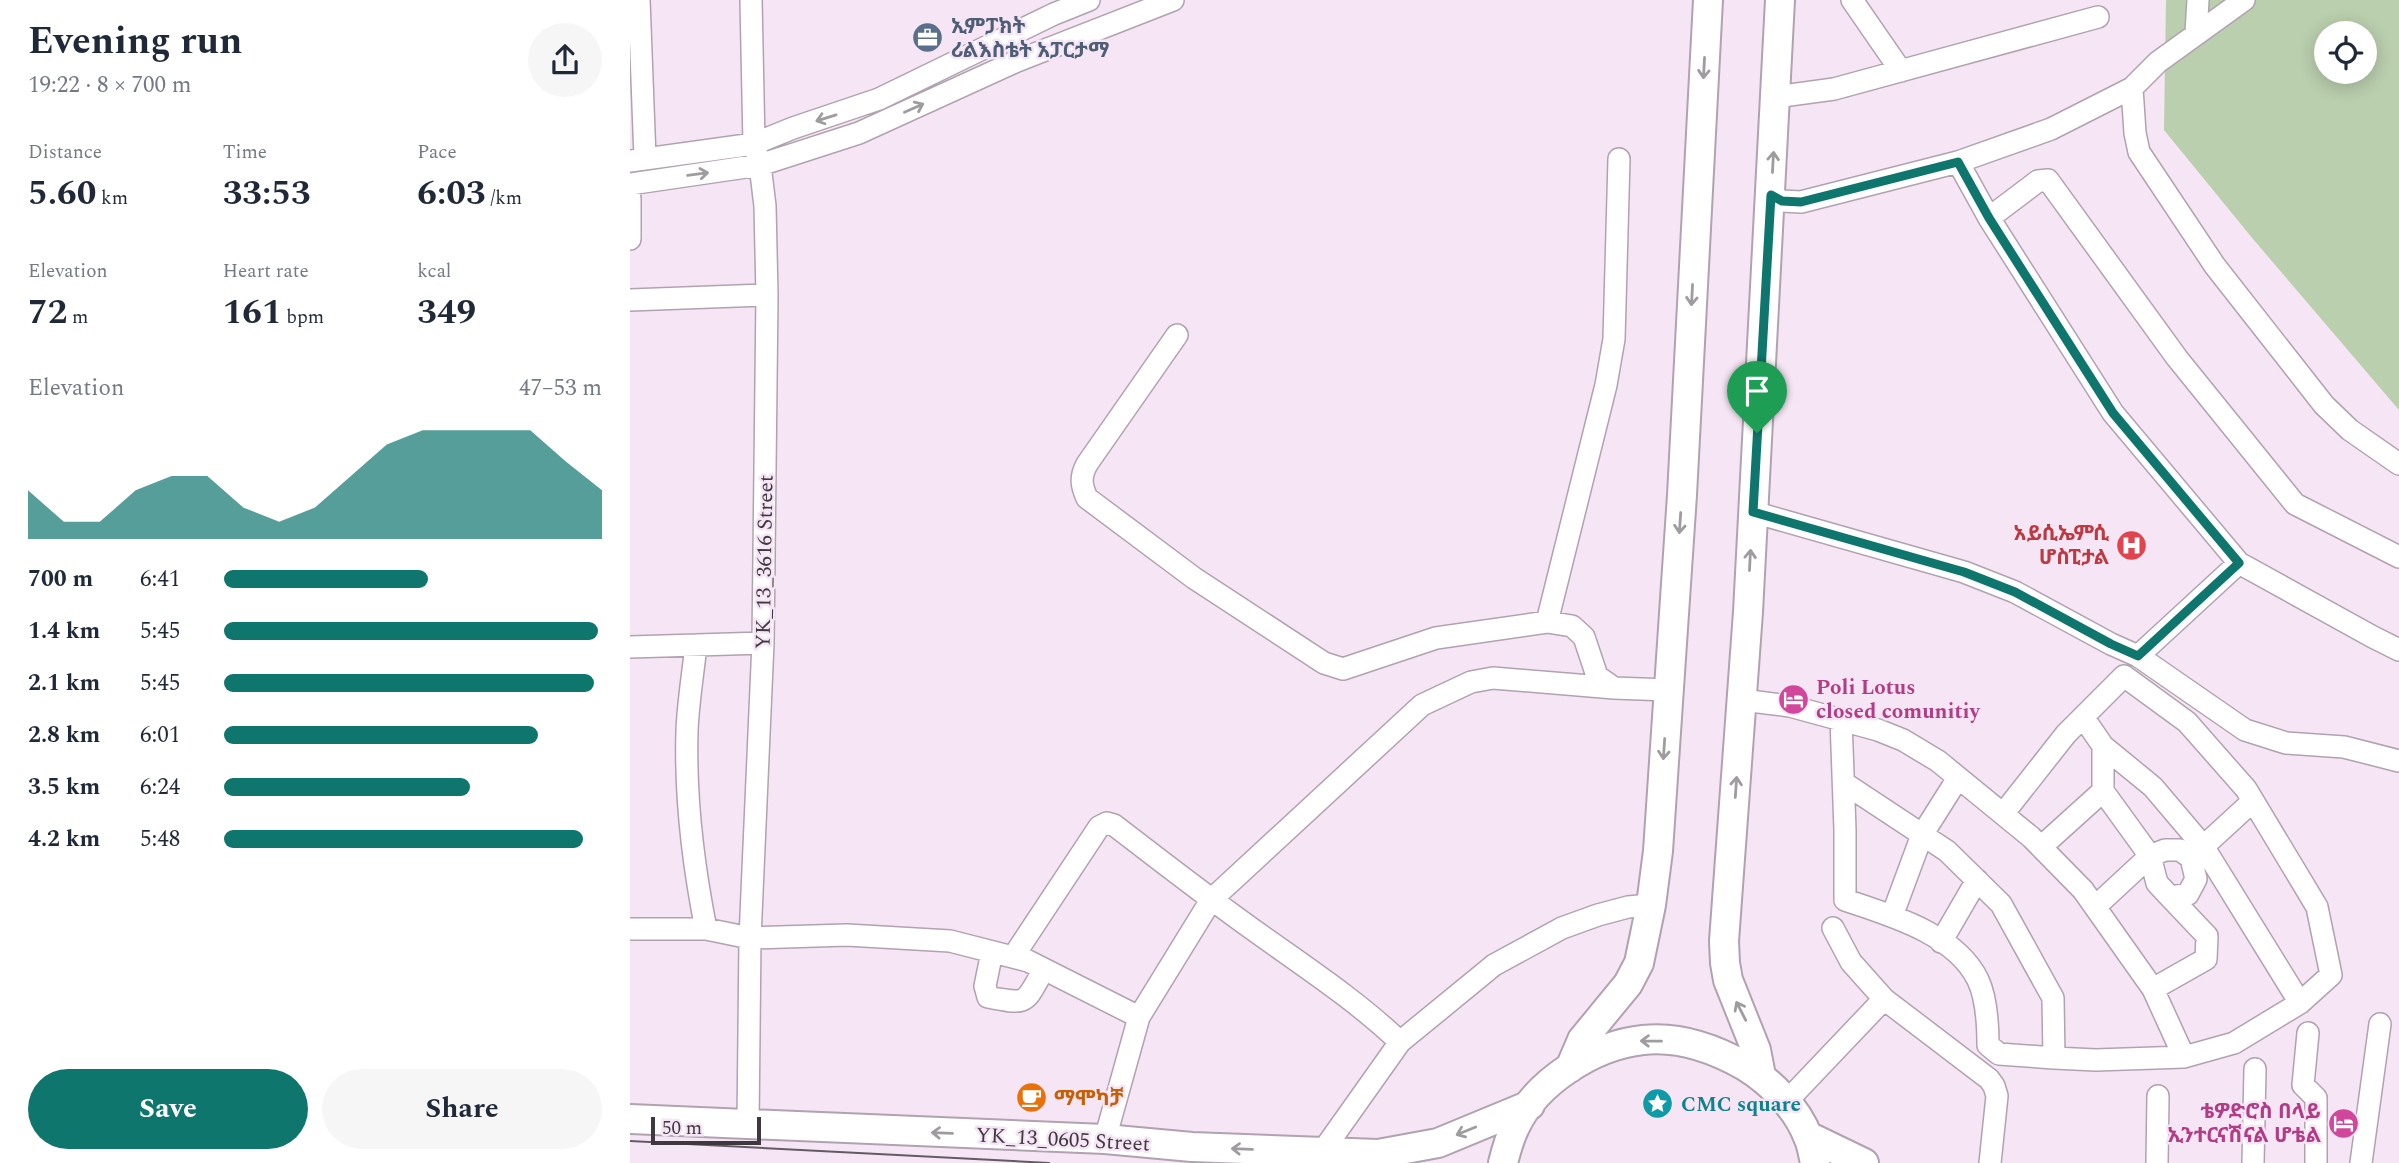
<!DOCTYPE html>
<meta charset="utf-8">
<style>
:root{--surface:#fff;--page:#f6f6f7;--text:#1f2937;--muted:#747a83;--accent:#0f766e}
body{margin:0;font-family:Spectral,"Noto Sans Ethiopic",serif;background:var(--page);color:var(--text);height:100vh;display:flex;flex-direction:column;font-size:26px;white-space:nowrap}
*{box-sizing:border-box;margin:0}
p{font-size:23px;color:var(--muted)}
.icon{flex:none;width:38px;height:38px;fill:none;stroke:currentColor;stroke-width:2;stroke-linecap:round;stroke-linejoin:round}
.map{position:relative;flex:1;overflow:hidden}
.details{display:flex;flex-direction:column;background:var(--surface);width:630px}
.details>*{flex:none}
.buttons{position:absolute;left:1684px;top:21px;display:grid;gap:14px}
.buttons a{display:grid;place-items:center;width:63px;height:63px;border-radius:50%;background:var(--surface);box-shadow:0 4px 18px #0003;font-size:35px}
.scale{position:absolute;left:21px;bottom:18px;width:110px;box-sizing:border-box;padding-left:7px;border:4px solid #3f393f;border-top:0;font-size:19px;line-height:24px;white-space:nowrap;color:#3f393f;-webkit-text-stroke:5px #f6e6f5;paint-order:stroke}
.pin{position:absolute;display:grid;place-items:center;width:60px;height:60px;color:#fff;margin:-72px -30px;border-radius:50% 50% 50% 0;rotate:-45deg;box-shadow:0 0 7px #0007}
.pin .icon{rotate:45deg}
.round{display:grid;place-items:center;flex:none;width:74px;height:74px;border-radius:37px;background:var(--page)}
.overview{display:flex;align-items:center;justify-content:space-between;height:119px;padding:0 28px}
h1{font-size:38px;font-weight:700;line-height:52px}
.figures{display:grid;grid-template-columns:repeat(3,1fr);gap:10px;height:119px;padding:7px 28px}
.figures div{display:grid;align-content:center}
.figures b{font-size:35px;font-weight:700}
.figures small{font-size:19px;font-weight:400}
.figures p{font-size:19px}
.chart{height:196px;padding:14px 28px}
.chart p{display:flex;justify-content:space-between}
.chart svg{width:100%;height:126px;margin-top:7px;fill:var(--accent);opacity:.7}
.button{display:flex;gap:14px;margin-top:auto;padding:14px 28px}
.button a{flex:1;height:80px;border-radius:42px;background:var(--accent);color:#fff;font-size:28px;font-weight:700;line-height:80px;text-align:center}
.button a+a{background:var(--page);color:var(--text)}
ul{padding:0 28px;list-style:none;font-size:23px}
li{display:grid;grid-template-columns:112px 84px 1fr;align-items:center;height:52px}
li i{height:18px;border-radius:9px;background:var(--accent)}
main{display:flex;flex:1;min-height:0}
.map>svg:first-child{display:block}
</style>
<main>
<section class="details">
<div class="overview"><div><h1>Evening run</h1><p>19:22 · 8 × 700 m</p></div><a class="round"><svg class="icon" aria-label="share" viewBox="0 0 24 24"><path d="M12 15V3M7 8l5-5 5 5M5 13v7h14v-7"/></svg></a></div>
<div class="figures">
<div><p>Distance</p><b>5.60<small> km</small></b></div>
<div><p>Time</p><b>33:53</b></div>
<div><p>Pace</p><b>6:03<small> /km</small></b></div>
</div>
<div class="figures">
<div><p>Elevation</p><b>72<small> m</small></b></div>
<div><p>Heart rate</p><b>161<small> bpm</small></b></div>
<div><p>kcal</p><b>349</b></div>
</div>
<div class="chart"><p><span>Elevation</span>47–53 m</p>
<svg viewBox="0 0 160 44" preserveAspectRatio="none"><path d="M0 44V27L10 38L20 38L30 27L40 22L50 22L60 33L70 38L80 33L90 22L100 11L110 6L120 6L130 6L140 6L150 17L160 27V44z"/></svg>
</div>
<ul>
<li><b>700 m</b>6:41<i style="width:54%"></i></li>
<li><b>1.4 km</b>5:45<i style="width:99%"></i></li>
<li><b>2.1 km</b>5:45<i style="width:98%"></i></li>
<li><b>2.8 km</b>6:01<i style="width:83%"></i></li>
<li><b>3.5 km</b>6:24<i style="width:65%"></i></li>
<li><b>4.2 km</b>5:48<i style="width:95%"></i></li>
</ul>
<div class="button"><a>Save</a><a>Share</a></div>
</section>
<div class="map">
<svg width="1769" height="1163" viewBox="0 0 1769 1163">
<rect width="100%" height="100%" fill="#f6e6f5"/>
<path fill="#bacfae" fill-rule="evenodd" d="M1536 0H1769V410L1623 239 1534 130ZM1696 33H1734V72H1696Z"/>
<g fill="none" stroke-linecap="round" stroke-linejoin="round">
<defs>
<path id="minor" d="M9 0 15 158
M1222 0 1271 71
M1614 0 1528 62 1502 88 1505 133 1509 152 1585 266 1694 405 1720 430 1769 464
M1566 33 1568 0
M1146 97 1204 89 1468 17
M0 161 124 144 163 128 249 99 424 14 459 0
M1328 162 1359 218 1483 413 1609 563 1743 637 1769 650
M0 184 130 165 229 133 387 61 543 0
M1141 195 1152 201 1171 202 1328 162 1421 129 1502 88
M0 198V239
M1359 218 1408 181 1418 180 1547 358 1665 504 1769 557
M0 300 137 295
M547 335 457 464C450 477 451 485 457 498L564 578 694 663 713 669 806 638 917 622 942 626 954 637 967 676 984 688 1038 690
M1123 512 1334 572 1385 592 1481 644 1508 656 1609 563
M917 622 976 385 984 339 989 159
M66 645C63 674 58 703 57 731 55 798 63 864 76 929
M0 647 133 643
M1508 656 1615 730 1656 743 1714 747 1769 761
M1112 700 1160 706 1248 730 1273 740 1308 761 1401 837 1453 890 1523 989 1554 1057 1604 1043 1670 1003 1701 975 1687 907 1616 789 1557 722 1494 676 1436 734 1373 814
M1453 717 1473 746V791L1520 856 1527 883 1540 897 1558 894 1566 879 1561 858 1550 850H1535L1520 856 1465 907
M1211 719 1215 830V900C1260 915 1326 934 1348 980 1357 999 1358 1024 1358 1045L1369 1054 1424 1058 1466 1060 1554 1057
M1473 746 1523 787 1573 846 1670 1003
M1214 783 1317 851 1371 904 1423 998 1424 1058
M1411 847 1473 791
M1563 856 1623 801
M1262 916 1292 835 1328 778
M1203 928 1221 962 1254 999 1359 1079 1364 1086 1367 1096 1360 1163
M0 929H76L120 938 217 935 320 941 398 961 509 1017
M1311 942 1347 880
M362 952 355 986 358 997C399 1005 394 1004 414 969
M383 957 469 827 477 823 484 825C531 861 577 897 625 931 675 967 726 1000 770 1042
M1523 989 1576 959 1577 936 1540 897
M1678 1033 1673 1085 1686 1098V1163
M1157 1101 1254 999
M118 1125 120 938 133 643 137 295 135 206 130 165 124 144 121 0
M475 1139 509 1017 581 900 792 705 841 682 863 678 984 688
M692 1152 770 1042 864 965 932 928 968 915 998 907 1021 905
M1527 1163 1528 1096
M1623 1163 1625 1069
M1731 1163 1750 1024"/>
<path id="major" d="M940 1068 952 1040 998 984 1009 963 1021 905 1028 851 1052 495 1078 0
M1131 1076 1126 1050 1098 980 1095 963 1094 941 1118 612 1150 0
M0 1119 475 1139 562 1147 748 1154 808 1143 900 1105
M1178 1136 1234 1163
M873 1163C876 1151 879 1139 885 1127 906 1082 964 1045 1013 1040 1048 1036 1085 1049 1115 1066 1141 1082 1167 1108 1178 1137 1182 1145 1183 1155 1185 1163"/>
</defs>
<use href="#minor" stroke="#b1a2b0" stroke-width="24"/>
<use href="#major" stroke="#b1a2b0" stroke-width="32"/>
<use href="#minor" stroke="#fff" stroke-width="21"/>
<use href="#major" stroke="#fff" stroke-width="28"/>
<path stroke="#635b63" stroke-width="2" d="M0 1141 419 1163"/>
</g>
<defs><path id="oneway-shaft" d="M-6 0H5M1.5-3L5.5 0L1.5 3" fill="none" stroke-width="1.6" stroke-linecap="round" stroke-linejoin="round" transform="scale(1.75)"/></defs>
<g stroke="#9f9c9f">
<use href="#oneway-shaft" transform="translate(1074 68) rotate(93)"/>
<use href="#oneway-shaft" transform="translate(284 108) rotate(-24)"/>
<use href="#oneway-shaft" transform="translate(196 118) rotate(163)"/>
<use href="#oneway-shaft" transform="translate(1143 162) rotate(-87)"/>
<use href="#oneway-shaft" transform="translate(68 174) rotate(-8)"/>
<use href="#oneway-shaft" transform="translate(1062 295) rotate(93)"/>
<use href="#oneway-shaft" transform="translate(1050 523) rotate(94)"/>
<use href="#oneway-shaft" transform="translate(1120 560) rotate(-87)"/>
<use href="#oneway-shaft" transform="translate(1034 749) rotate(94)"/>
<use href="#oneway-shaft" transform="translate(1106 787) rotate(-86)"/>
<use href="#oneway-shaft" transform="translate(1111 1011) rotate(-117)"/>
<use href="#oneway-shaft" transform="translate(1021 1041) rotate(-179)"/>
<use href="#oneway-shaft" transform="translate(836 1131) rotate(158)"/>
<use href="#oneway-shaft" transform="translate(312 1133) rotate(-178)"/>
<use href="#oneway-shaft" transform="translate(612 1149) rotate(-178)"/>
</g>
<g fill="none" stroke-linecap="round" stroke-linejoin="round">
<defs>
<path id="route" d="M1328 162 1359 218 1483 413 1609 563 1508 656 1481 644 1385 592 1334 572 1123 512 1141 195 1152 201 1171 202Z"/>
</defs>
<use href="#route" stroke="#fff" stroke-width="14"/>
<use href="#route" stroke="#0f766e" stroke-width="9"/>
</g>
<defs>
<symbol id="office-disc" viewBox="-11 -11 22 22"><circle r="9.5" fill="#5c6f8a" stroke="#f6e6f5"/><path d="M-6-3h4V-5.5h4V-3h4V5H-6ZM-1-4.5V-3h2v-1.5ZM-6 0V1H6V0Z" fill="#fff"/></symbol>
<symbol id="hospital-disc" viewBox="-11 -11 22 22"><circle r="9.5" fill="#e0444e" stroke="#f6e6f5"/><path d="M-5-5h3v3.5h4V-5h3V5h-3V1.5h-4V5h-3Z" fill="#fff"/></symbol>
<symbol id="hotel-disc" viewBox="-11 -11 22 22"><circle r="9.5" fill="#d1479c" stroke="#f6e6f5"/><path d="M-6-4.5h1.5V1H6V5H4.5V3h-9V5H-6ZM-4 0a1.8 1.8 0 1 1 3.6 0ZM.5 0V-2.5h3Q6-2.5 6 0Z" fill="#fff"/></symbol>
<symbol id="cafe-disc" viewBox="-11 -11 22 22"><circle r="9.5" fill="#e8710a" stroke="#f6e6f5"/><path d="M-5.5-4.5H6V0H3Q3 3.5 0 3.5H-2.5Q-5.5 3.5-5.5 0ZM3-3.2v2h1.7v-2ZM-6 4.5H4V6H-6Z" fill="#fff"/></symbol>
<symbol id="sight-disc" viewBox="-11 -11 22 22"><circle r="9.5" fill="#0f9aa8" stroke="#f6e6f5"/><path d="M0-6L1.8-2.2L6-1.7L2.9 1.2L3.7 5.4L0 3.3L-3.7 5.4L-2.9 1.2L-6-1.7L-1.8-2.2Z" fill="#fff"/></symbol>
</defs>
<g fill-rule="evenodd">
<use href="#office-disc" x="280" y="20" width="35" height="35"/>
<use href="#hospital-disc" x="1484" y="528" width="35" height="35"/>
<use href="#hotel-disc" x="1146" y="682" width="35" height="35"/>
<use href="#cafe-disc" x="384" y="1080" width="35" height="35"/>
<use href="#sight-disc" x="1010" y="1086" width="35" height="35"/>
<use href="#hotel-disc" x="1696" y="1106" width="35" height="35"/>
</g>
<g text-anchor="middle" stroke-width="5" stroke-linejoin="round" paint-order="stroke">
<g font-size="21" font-weight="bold" fill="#4e5e75" stroke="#f6e6f5" text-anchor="start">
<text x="321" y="33">ኢምፓክት<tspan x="321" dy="24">ሪልእስቴት አፓርታማ</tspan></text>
</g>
<g font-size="21" font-weight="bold" fill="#be3a42" stroke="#f6e6f5" text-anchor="end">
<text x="1479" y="540">አይሲኤምሲ<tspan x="1479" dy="24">ሆስፒታል</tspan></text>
</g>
<g font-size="21" fill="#3f393f" stroke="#f6e6f5">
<text transform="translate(134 562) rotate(-89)" y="7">YK_13_3616 Street</text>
<text transform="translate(433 1139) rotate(3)" y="7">YK_13_0605 Street</text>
</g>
<g font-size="21" font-weight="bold" fill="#b23c85" stroke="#f6e6f5" text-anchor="start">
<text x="1186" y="694">Poli Lotus<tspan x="1186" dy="24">closed comunitiy</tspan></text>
<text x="1691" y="1118" text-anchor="end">ቴዎድሮስ በላይ<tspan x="1691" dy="24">ኢንተርናሽናል ሆቴል</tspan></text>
</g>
<g font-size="21" font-weight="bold" fill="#c56008" stroke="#f6e6f5" text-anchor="start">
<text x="424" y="1105">ማሞካቻ</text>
</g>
<g font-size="21" font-weight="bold" fill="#0d838f" stroke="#f6e6f5" text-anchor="start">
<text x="1051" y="1111">CMC square</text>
</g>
</g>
</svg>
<div class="buttons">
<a><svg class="icon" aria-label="locate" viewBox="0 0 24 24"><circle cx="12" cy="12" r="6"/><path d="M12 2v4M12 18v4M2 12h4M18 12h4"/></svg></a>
</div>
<div class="scale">50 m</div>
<div class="pin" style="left:1127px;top:433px;background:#1e9e55"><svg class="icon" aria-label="arrive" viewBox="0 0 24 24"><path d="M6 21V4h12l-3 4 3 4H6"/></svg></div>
</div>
</main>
